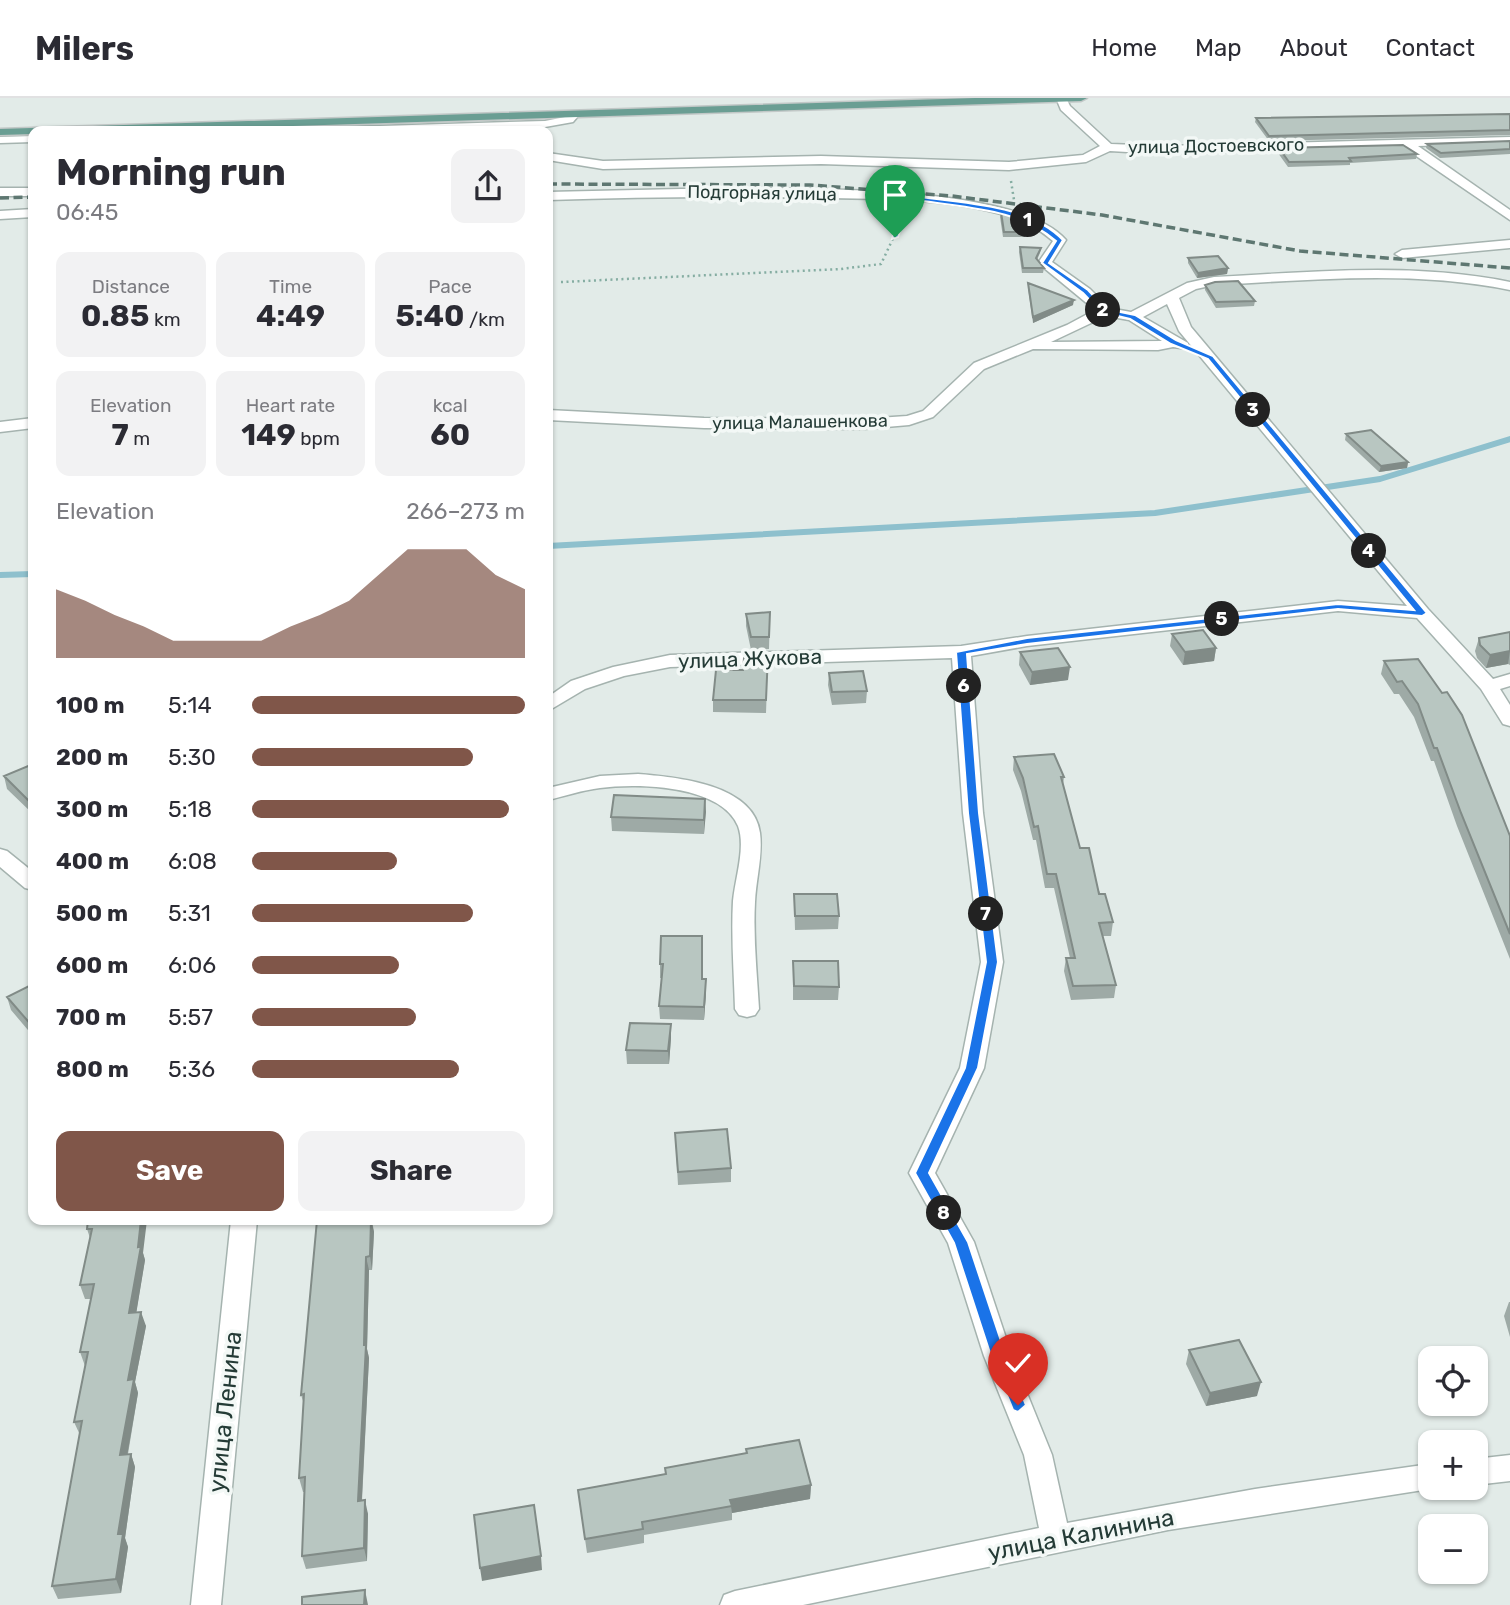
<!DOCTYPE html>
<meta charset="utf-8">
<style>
:root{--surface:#fff;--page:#f2f2f3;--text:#2b2b33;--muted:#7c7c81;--line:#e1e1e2;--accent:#805649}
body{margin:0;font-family:Rubik,sans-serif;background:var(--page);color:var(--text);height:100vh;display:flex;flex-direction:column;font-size:26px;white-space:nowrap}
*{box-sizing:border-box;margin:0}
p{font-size:23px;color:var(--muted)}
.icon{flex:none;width:38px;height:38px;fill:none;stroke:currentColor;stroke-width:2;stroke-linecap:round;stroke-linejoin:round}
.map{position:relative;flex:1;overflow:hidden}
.side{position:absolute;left:28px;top:28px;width:525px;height:1099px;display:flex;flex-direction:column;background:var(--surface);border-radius:14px;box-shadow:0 2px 5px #0004}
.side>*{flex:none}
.fabs{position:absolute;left:1418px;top:1248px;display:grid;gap:14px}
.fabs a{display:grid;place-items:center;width:70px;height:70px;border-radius:14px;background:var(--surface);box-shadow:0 2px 5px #0004;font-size:35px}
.pin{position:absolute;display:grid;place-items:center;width:60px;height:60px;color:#fff;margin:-72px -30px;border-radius:50% 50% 50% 0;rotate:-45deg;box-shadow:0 0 7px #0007}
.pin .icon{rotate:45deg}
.km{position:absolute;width:35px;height:35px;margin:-18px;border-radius:50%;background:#222;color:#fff;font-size:19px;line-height:35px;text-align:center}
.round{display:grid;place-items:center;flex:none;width:74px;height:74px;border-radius:14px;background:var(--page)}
.summary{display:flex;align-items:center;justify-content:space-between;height:119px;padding:0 28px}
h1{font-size:38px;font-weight:700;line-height:52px}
.metrics{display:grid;grid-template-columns:repeat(3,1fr);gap:10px;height:119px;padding:7px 28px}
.metrics div{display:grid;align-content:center;border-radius:14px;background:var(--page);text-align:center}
.metrics b{font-size:30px;font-weight:700}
.metrics small{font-size:19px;font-weight:400}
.metrics p{font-size:19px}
.chart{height:196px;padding:14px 28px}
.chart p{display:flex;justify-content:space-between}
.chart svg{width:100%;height:126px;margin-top:7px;fill:var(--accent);opacity:.7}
.primary-button{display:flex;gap:14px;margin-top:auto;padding:14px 28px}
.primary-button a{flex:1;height:80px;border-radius:14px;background:var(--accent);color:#fff;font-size:28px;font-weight:700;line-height:80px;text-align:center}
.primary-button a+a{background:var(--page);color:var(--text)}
ul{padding:0 28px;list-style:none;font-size:23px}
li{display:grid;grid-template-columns:112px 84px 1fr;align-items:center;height:52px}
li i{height:18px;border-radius:9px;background:var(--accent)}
header{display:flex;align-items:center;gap:42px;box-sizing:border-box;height:98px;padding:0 35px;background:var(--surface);border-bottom:2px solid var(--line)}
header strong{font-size:33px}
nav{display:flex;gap:38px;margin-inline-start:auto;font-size:24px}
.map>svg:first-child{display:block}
</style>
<header>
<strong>Milers</strong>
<nav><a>Home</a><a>Map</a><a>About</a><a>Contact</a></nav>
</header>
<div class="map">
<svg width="1510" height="1507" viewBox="0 0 1510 1507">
<rect width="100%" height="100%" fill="#e2ebe8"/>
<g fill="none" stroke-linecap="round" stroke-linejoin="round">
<path stroke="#8ec0cd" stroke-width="6" d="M548 448 1155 415 1380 381 1510 341
M0 477 33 476"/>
<defs>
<path id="minor" d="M1056 0H1066L1070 8 1111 46 1162 48 1510 39V45L1418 48 1510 112V122L1403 49 1162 56 1110 53 1086 64 1009 72 821 66 603 71 548 62V55L603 63 821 58 1009 64 1083 57 1100 48 1061 12Z
M573 14 579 17 573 24 545 29 308 33 314 30 545 23 565 19Z
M33 38V44L0 45V39Z
M0 90H33V98H0Z
M681 91C762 91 1014 81 1066 142L1052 164 1090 191 1109 210 1131 214 1187 185 1214 179C1313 174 1412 164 1510 184V192C1412 172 1313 182 1214 187L1196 191 1179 200 1191 229 1428 511 1493 581 1510 576V588L1500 591 1510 607V628L1503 626 1481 591 1417 520 1338 513 1027 548 971 558 983 715 1003 864 984 970 935 1075 974 1144 1012 1258 1052 1357 1067 1425 1255 1391 1430 1366V1390H1436L1168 1432 803 1507H720L724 1497 735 1493 1039 1430 1024 1357 984 1258 948 1145 909 1075 960 970 981 864 963 715 952 560 670 569 624 578 585 591 548 613V599L571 583 613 569 670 557 961 548 1027 538 1338 503 1407 508 1179 233 1167 206 1143 219 1188 245V251L1173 249 1158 252 1033 251 984 271 933 319 909 327 863 331 704 330 548 322V312L704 320 863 321 907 318 923 313 974 265 1067 227 1095 212 1038 165 1053 143C1042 134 1030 125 1017 121 956 100 884 101 820 100 729 98 639 99 548 102V94ZM1106 218 1129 222 1162 243 1051 244Z
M33 111V119L0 121V113Z
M1510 142V150L1402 160 1395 156 1402 152Z
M33 320V330L0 334V324Z
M638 676C676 679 754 686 760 735 763 757 756 781 755 804 753 839 757 875 759 911L755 917 747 919 739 917 735 911C734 875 731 839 733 803 735 781 746 749 738 728 721 687 638 685 600 690 583 692 565 698 548 702V690L600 678Z
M0 751 7 753 33 774V792L25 790 0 769Z
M231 1122H257L221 1507H191Z
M1510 1357V1383L1475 1387V1361Z"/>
<path id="major" d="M975 0H1087L1081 3 133 33H33V36L0 37V31Z"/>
</defs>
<use href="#minor" stroke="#a5b3af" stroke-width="3"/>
<use href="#major" stroke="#c2c8c7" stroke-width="3"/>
<path stroke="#85ada2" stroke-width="2.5" stroke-dasharray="2 3.5" stroke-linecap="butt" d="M1011 83 1014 102
M561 184 841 171 881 166 905 115"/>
<use href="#minor" fill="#fff" fill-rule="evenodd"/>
<use href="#major" fill="#6a9e93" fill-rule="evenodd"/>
<path stroke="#5e7771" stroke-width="3.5" stroke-dasharray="9 4.5" stroke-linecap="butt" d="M548 86 810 87 952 98 1102 117 1300 153 1510 170
M0 100 33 99"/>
</g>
<path fill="#9eaaa6" d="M1510 16V37L1269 43 1255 24 1256 20Z
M1510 43V56L1440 60 1426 50 1427 46Z
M1279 50 1417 56 1416 61 1350 65V67L1288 69 1278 55Z
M1001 114 1026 134 1025 139H1003L1000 119Z
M1020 149 1041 150 1040 155 1037 162 1044 170 1043 175H1022L1019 154Z
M1188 160 1228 170 1227 176 1197 180 1188 165Z
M1028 185 1073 207 1033 225 1028 190Z
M1205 187 1255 203 1254 208 1216 210 1205 192Z
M1346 336 1408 364 1407 370 1379 374 1345 342Z
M770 514 769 551 751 552 746 528V516Z
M1510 534V567L1508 566 1486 570 1477 560 1475 553 1479 540Z
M1172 536 1216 550 1214 563 1183 567 1170 548Z
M1020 554 1068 582 1030 587 1019 567Z
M768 556 766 615 713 614V602L743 572Z
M1418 561 1510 738V861L1457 728 1434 663H1431L1414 619 1399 596H1394L1381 576 1384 563Z
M829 575 867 593 866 605 832 607 828 587Z
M1014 659 1064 679 1063 687 1080 750 1113 824 1111 838H1103L1116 887 1114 900 1071 902 1064 873 1066 860H1070L1054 790H1045L1036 742H1033L1021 693 1013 672Z
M33 666V716L7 691 4 678Z
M705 701 704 736 612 733 611 719Z
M794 796 839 818 838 831 795 832Z
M661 838 703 881 706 894 704 922 660 921 659 908 662 880H660V866Z
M793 863 839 889 838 902H793Z
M33 886V938L11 912 7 899Z
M671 940 669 966H627L626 952Z
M675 1035 731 1070V1084L678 1087Z
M88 1122 143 1155 145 1162 136 1215 146 1228 135 1284 138 1295 128 1356H131L135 1369 125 1440 128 1449 121 1495 58 1501 52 1488 80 1337 74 1324 85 1268 80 1254 91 1201H85L80 1187 90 1140 87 1131Z
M372 1122 374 1134 372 1172H369L367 1251 369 1260 362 1403 368 1416 367 1463 306 1471 302 1458 304 1394H303L299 1380 304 1306 301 1297Z
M1509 1204H1510V1239L1504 1218Z
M1189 1252 1257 1298 1206 1308 1186 1266Z
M746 1351 811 1387 810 1401 732 1415V1422L644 1437V1445L587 1455 578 1392 665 1376V1370L746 1355Z"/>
<path fill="#818b87" d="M1228 170 1227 176 1197 180 1198 175Z
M1074 202 1073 207 1033 225V219Z
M1408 364 1407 370 1379 374 1381 368Z
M1216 550 1214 563 1183 567 1185 554Z
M1510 553 1508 566 1486 570 1490 557Z
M1070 569 1068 582 1030 587 1032 574Z
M705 701 706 714 704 736V722Z
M706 881V894L704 922V909Z
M671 926V940L669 966 668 953Z
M141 1122H147L143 1155 145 1162 134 1229 129 1215Z
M371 1122 374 1134 372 1172 370 1158Z
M366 1159 369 1172 367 1251 369 1260 361 1417 358 1403Z
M141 1214 146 1228 135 1284 138 1295 125 1370 120 1357 128 1282Z
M1261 1284 1257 1298 1206 1308 1210 1295Z
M131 1356 135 1369 125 1440 128 1449 121 1495 116 1481 118 1436Z
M811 1387 810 1401 732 1415 730 1402Z
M365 1402 368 1416 367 1463 364 1450Z
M541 1458 542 1472 482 1483 480 1470Z
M365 1492 368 1507H364Z"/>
<path fill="#b8c6c1" stroke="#818b87" stroke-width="2" d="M1510 16V32L1269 38 1256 20Z
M1510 43V51L1441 55 1427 46Z
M1403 47 1417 56 1349 60 1351 63 1289 64 1279 50Z
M1001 114 1022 121 1026 134H1004Z
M1020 149 1041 150 1036 160 1044 170H1023Z
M1218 158 1228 170 1198 175 1188 160Z
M1238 183 1255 203 1216 204 1205 187 1215 184Z
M1028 185 1074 202 1033 219Z
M1371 332 1408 364 1381 368 1346 336Z
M770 514 769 539H751L746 516Z
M1203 532 1216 550 1185 554 1172 536Z
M1510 534V553L1490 557 1480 547 1479 540Z
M1058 550 1070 569 1032 574 1020 554Z
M768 556 766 602H713L716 572H743L744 560Z
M1418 561 1442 595 1447 594 1462 617 1510 738V836L1461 715 1437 650H1434L1418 606 1402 583 1397 584 1384 563Z
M863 573 867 593 832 594 829 575Z
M1054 656 1064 679H1061L1080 750H1089L1099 796H1105L1113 824 1099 825 1116 887 1073 888 1066 860H1075L1056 776H1047L1038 728 1034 729 1023 680 1014 659Z
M33 666V707L4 678Z
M614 697 705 701 704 722 611 719Z
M794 796H837L839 818H795Z
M661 838H702V881H706L704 909 659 908 663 866H660Z
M793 863H838L839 889 794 888Z
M33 886V929L7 899Z
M630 925 671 926 668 953 626 952Z
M727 1031 731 1070 678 1074 675 1035Z
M88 1122H141L138 1149 141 1148 129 1215 141 1214 128 1282 134 1281 120 1357 131 1356 118 1436H123L116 1481 52 1488 82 1323 74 1324 88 1254H80L94 1186 80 1187 92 1131H87Z
M317 1122H371L370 1158 366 1159 364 1247H366L358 1403 365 1402 364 1450 302 1458 305 1379 299 1380 304 1296 301 1297Z
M1239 1242 1261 1284 1210 1295 1189 1252Z
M799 1342 811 1387 730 1402 732 1408 642 1424 643 1431 585 1441 578 1392 666 1376 665 1370 747 1355 746 1351Z
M534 1407 541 1458 480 1470 474 1417Z
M365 1492 364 1507H302V1499Z"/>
<path fill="#1a73e8" stroke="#fff" stroke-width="2" d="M915 98C963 106 1027 105 1063 142L1049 165 1088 192 1106 211 1135 217 1176 242 1213 258 1427 515 1422 518 1338 511 1027 546 967 556 979 715 998 864 978 970 929 1075 968 1144 1006 1258 1026 1307 1018 1314 1013 1312 991 1258 954 1145 915 1075 965 970 986 864 968 715 956 554 1027 540 1338 506 1414 512 1208 261 1171 246 1130 221 1101 214 1083 195 1042 165 1056 143C1019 110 964 110 917 102L904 122 898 139 892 141 897 122Z"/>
<g text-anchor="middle" stroke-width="7" stroke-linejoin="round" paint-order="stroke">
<g font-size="18" fill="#243b36" stroke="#f3f8f6">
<text transform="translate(1216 48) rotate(-1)" y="6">улица Достоевского</text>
<text transform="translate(762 95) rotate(1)" y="6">Подгорная улица</text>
<text transform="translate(800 324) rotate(-1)" y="6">улица Малашенкова</text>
</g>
<g font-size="21" fill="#243b36" stroke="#f3f8f6">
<text transform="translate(750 561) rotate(-2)" y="7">улица Жукова</text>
</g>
<g font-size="24" fill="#243b36" stroke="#f3f8f6">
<text transform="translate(225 1314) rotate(-84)" y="8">улица Ленина</text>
<text transform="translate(1081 1437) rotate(-11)" y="8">улица Калинина</text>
</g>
</g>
</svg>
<div class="fabs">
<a><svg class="icon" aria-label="locate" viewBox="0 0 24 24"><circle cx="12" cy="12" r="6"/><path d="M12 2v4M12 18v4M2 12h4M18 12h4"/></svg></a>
<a>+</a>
<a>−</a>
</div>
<div class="pin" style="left:895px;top:139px;background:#1e9e55"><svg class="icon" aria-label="arrive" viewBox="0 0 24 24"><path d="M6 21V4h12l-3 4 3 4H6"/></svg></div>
<div class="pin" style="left:1018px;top:1307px;background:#d93025"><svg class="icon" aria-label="check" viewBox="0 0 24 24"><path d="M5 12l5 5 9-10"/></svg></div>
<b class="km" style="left:1028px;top:122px">1</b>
<b class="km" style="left:1103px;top:212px">2</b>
<b class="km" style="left:1253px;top:312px">3</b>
<b class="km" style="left:1369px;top:453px">4</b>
<b class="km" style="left:1222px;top:521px">5</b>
<b class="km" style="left:964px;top:588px">6</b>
<b class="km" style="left:986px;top:816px">7</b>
<b class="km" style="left:944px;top:1115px">8</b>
<section class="side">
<div class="summary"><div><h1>Morning run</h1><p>06:45</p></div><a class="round"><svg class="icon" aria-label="share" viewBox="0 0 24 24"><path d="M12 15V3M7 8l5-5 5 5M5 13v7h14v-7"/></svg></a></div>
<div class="metrics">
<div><p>Distance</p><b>0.85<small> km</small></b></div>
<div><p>Time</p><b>4:49</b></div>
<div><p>Pace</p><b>5:40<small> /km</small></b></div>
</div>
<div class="metrics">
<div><p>Elevation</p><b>7<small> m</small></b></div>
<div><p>Heart rate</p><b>149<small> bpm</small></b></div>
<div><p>kcal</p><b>60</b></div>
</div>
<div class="chart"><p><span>Elevation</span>266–273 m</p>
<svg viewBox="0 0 160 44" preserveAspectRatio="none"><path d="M0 44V20L10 24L20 29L30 33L40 38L50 38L60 38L70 38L80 33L90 29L100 24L110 15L120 6L130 6L140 6L150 15L160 20V44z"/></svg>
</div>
<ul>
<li><b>100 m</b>5:14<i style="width:100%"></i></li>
<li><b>200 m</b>5:30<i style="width:81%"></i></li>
<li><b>300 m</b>5:18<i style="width:94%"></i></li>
<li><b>400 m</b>6:08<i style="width:53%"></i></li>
<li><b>500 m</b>5:31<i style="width:81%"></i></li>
<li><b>600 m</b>6:06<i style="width:54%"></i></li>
<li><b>700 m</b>5:57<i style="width:60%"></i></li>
<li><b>800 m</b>5:36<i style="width:76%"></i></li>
</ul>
<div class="primary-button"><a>Save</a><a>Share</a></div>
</section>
</div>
